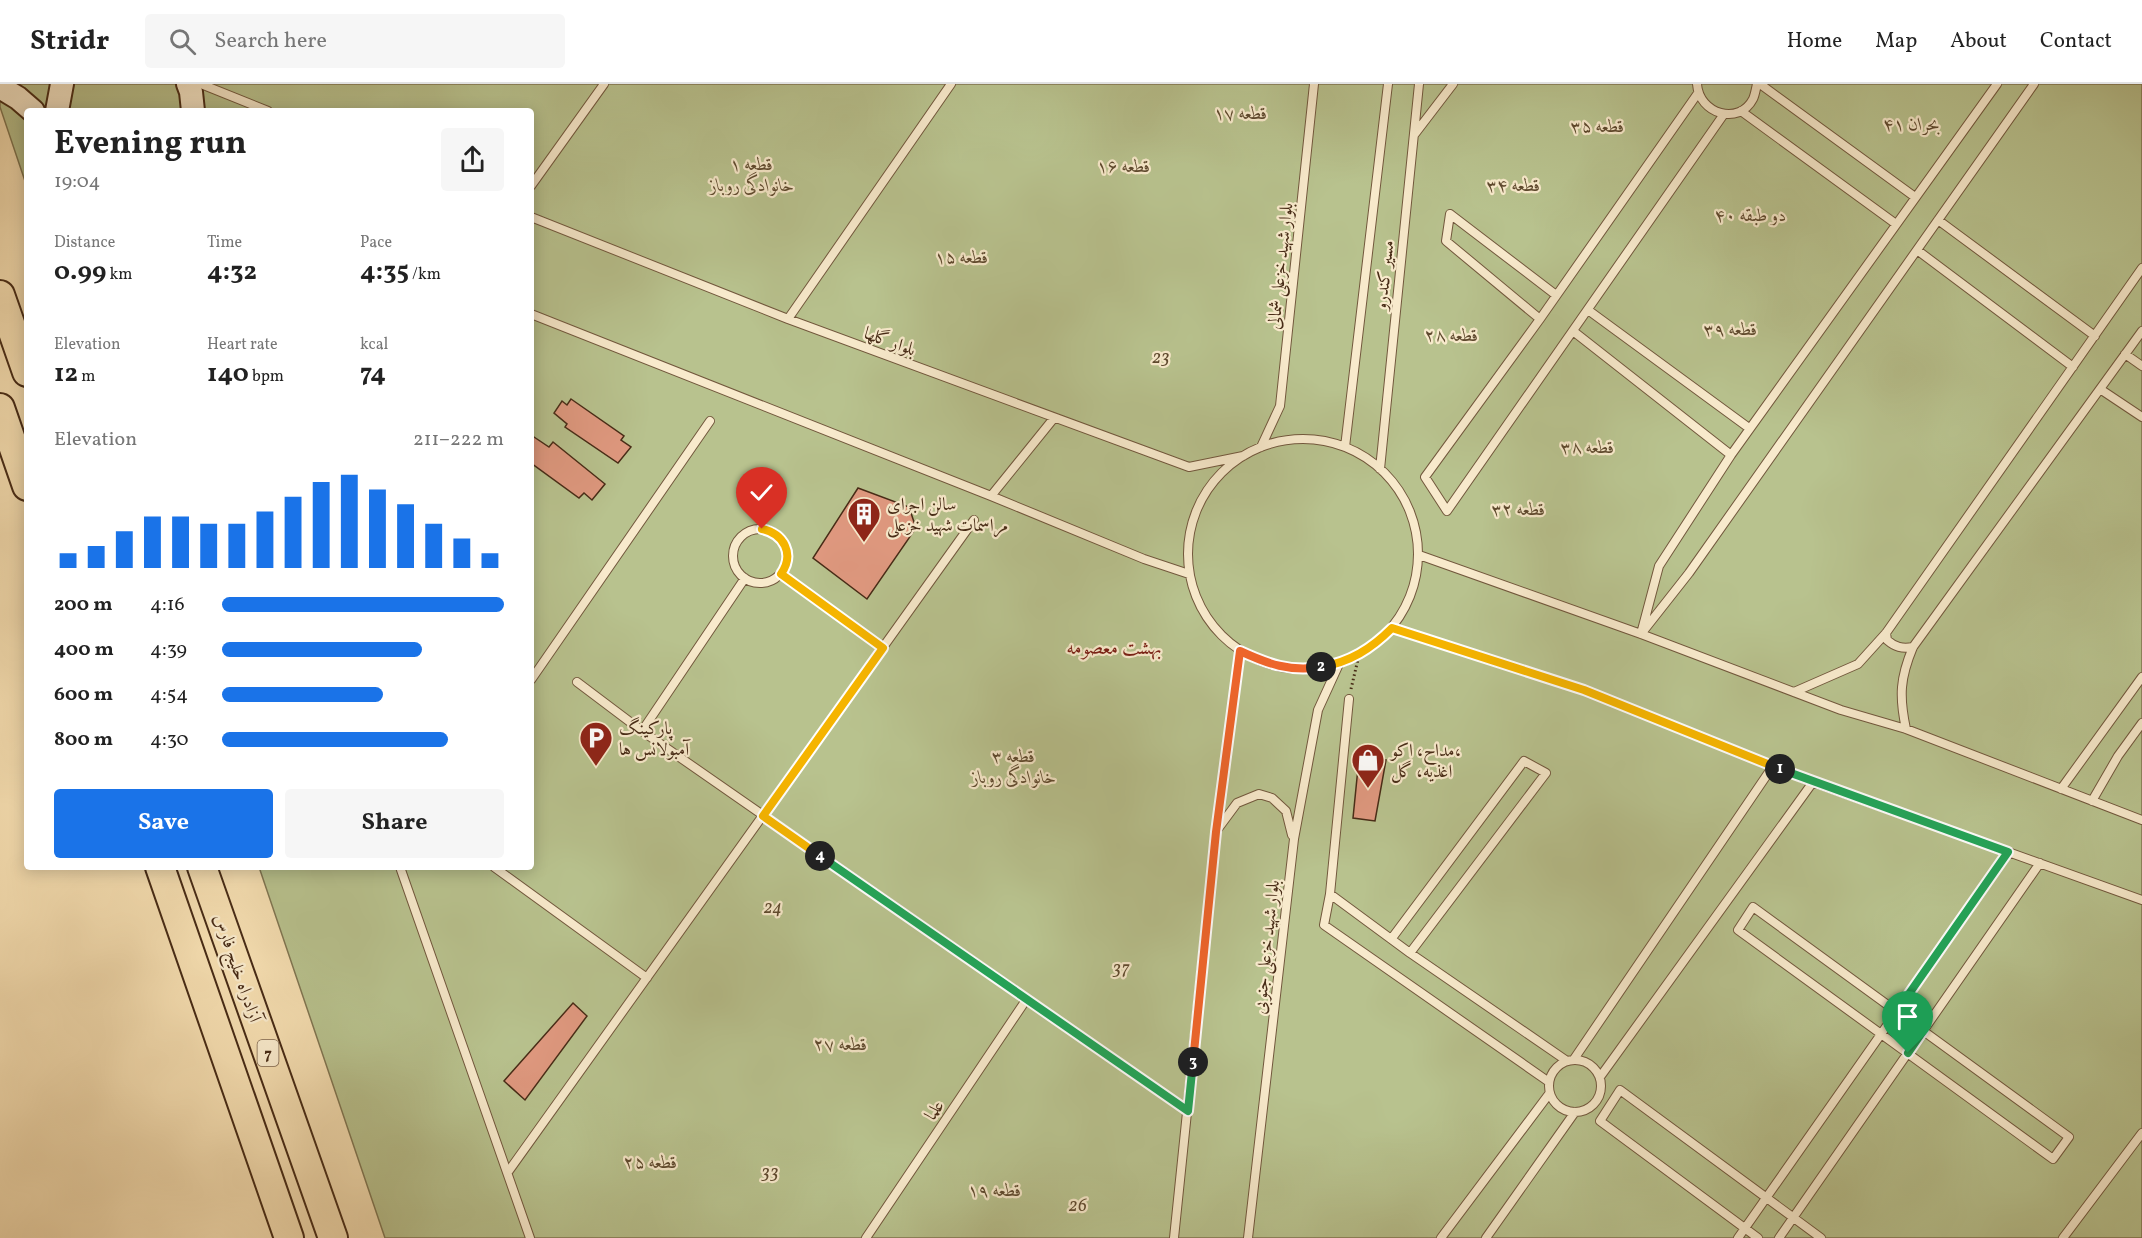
<!DOCTYPE html>
<meta charset="utf-8">
<style>
:root{--surface:#fff;--page:#f6f6f6;--text:#222;--muted:#767676;--line:#e0e0e0;--accent:#1a73e8}
body{margin:0;font-family:Vollkorn,Amiri,serif;background:var(--page);color:var(--text);height:100vh;display:flex;flex-direction:column;font-size:22px;white-space:nowrap}
*{box-sizing:border-box;margin:0}
p{font-size:20px;color:var(--muted)}
.icon{flex:none;width:33px;height:33px;fill:none;stroke:currentColor;stroke-width:2;stroke-linecap:round;stroke-linejoin:round}
.map{position:relative;flex:1;overflow:hidden}
.side{position:absolute;left:24px;top:24px;width:510px;height:762px;display:flex;flex-direction:column;background:var(--surface);border-radius:6px;box-shadow:0 3px 15px #0003}
.side>*{flex:none}
.pin{position:absolute;display:grid;place-items:center;width:51px;height:51px;color:#fff;margin:-62px -26px;border-radius:50% 50% 50% 0;rotate:-45deg;box-shadow:0 0 6px #0007}
.pin .icon{rotate:45deg}
.km{position:absolute;width:30px;height:30px;margin:-15px;border-radius:50%;background:#222;color:#fff;font-size:16px;line-height:30px;text-align:center}
.round{display:grid;place-items:center;flex:none;width:63px;height:63px;border-radius:6px;background:var(--page)}
.head{display:flex;align-items:center;justify-content:space-between;height:102px;padding:0 30px}
h1{font-size:33px;font-weight:700;line-height:45px}
.metrics{display:grid;grid-template-columns:repeat(3,1fr);gap:9px;height:102px;padding:6px 30px}
.metrics div{display:grid;align-content:center}
.metrics b{font-size:26px;font-weight:700}
.metrics small{font-size:16px;font-weight:400}
.metrics p{font-size:16px}
.chart{height:168px;padding:12px 30px}
.chart p{display:flex;justify-content:space-between}
.chart svg{width:100%;height:108px;margin-top:6px;stroke:var(--accent);stroke-width:6}
.action{display:flex;gap:12px;margin-top:auto;padding:12px 30px}
.action a{flex:1;height:69px;border-radius:6px;background:var(--accent);color:#fff;font-size:24px;font-weight:700;line-height:69px;text-align:center}
.action a+a{background:var(--page);color:var(--text)}
ul{padding:0 30px;list-style:none;font-size:20px}
li{display:grid;grid-template-columns:96px 72px 1fr;align-items:center;height:45px}
li i{height:15px;border-radius:8px;background:var(--accent)}
header{display:flex;align-items:center;gap:36px;box-sizing:border-box;height:84px;padding:0 30px;background:var(--surface);border-bottom:2px solid var(--line)}
header strong{font-size:28px}
nav{display:flex;gap:33px;margin-inline-start:auto;font-size:21px}
.search{width:420px;height:54px;background:var(--page);display:flex;align-items:center;gap:15px;box-sizing:border-box;padding:0 21px;border-radius:6px;color:var(--muted);font-size:22px}
.map>svg:first-child{display:block}
</style>
<header>
<strong>Stridr</strong>
<div class="search"><svg class="icon" aria-label="search" viewBox="0 0 24 24"><circle cx="10" cy="10" r="6"/><path d="M15 15l6 6"/></svg>Search here</div>
<nav><a>Home</a><a>Map</a><a>About</a><a>Contact</a></nav>
</header>
<div class="map">
<svg width="2142" height="1154" viewBox="0 0 2142 1154">
<rect width="100%" height="100%" fill="#f5deb1"/>
<filter id="stains"><feTurbulence type="fractalNoise" baseFrequency=".00333" numOctaves="4"/><feColorMatrix values="0 0 0 0 .2 0 0 0 0 .09 0 0 0 0 .02 0 0 0 .5 -.17"/></filter>
<radialGradient id="worn" r=".72"><stop offset=".6" stop-color="#630" stop-opacity="0"/><stop offset="1" stop-color="#630" stop-opacity=".3"/></radialGradient>
<path fill="#b8c28e" stroke="#807652" stroke-width="1.5" d="M0 0H2142V1154H385L259 783H531V27H27V103L0 23Z"/>
<path fill="#e09980" stroke="#472b16" stroke-width="1.5" d="M571 315 624 352 621 356 631 363 618 379 565 343 567 340 554 329 562 317 567 321Z
M531 351 549 363 553 358 605 400 592 416 584 409 579 414 531 379Z
M858 404 909 423 916 444 867 515 813 474Z
M1359 674 1386 676 1375 737 1353 734Z
M573 919 587 932 525 1016 504 997Z"/>
<g fill="none" stroke-linecap="round" stroke-linejoin="round">
<defs>
<path id="lane" d="M201 0 268 27
M1697 0C1699 30 1739 42 1753 15 1755 11 1756 4 1757 0
M1760 0 1915 113
M1698 9 1540 235 1425 393 1447 427 1724 30
M1741 27 1896 140
M1414 51 1453 0
M531 102 604 0
M531 133 788 235 1189 383 1243 372
M1938 136 2095 252
M1917 166 2073 283
M1588 226 1749 344
M531 230 991 412 1144 475 1189 490
M788 235 951 0
M1540 235 1446 157 1450 130 1556 211
M1573 247 1731 371
M2125 270 2142 282
M2100 305 2142 333
M1188 470a115 115 0 1 1 230 0a115 115 0 1 1-230 0Z
M1261 363 1280 322 1314 0
M1345 363 1388 0
M1380 385 1419 0
M991 412 1054 334
M733 472a27 27 0 1 1 54 0a27 27 0 1 1-54 0Z
M1419 471 1641 550 1841 626 1906 645 2142 736
M781 490 883 564
M1392 544 1584 606 1813 698 2142 816
M1642 546 1659 482 1731 371 1997 0
M1886 549 1887 556C1895 563 1902 565 1913 563
M1641 550 1689 489 2034 0
M531 596 710 337
M577 598 642 647 1188 1027
M1794 608 1858 580 1886 549 2142 184
M1906 645C1899 612 1900 594 1913 563L2142 247
M642 647 745 494
M2061 705 2142 593
M2092 717 2118 672 2142 639
M1217 746 1237 719 1259 710 1272 714 1286 727 1292 751
M400 783 530 1154
M494 783 647 894
M1330 810 1349 615
M1753 823 2069 1053 2053 1075 1738 846Z
M1392 854 1524 677 1546 689 1410 869
M1574 975 1773 682
M1549 1002a26 26 0 1 1 52 0a26 26 0 1 1-52 0Z
M1600 993 1813 698
M1549 998 1324 841 1330 810 1410 869 1567 977
M508 1088 974 436
M866 1154 1026 916
M1174 1154 1216 748 1240 567
M1248 1154 1294 755 1318 626 1339 580
M1441 1154 1549 1010
M1486 1154 1575 1028
M1738 1154 2008 769
M1758 1154 1600 1037 1620 1006 1821 1154
M1779 1154 2040 779
M2063 1154 2142 1049"/>
<path id="secondary" d="M188 0 191 8 193 27
M0 3 18 14 33 27
M57 27 62 0"/>
<path id="highway" d="M0 211 27 288
M0 324 27 402
M160 783 289 1154
M202 783 333 1154"/>
</defs>
<use href="#lane" stroke="#72583d" stroke-width="10"/>
<use href="#secondary" stroke="#472b16" stroke-width="26"/>
<use href="#highway" stroke="#472b16" stroke-width="32"/>
<path stroke="#472b16" stroke-width="3" stroke-dasharray="1.5 3" stroke-linecap="butt" d="M1351 605 1359 571"/>
<use href="#lane" stroke="#f8eacc" stroke-width="8"/>
<use href="#secondary" stroke="#f8eacc" stroke-width="22"/>
<use href="#highway" stroke="#f5deb1" stroke-width="28"/>
</g>
<g fill="none" stroke-linecap="round" stroke-linejoin="round">
<defs>
<path id="split-1" d="M1780 685 2008 768 1897 927 1923 947 1908 969"/>
<path id="split-2" d="M1321 583C1350 578 1371 565 1392 544L1584 606 1780 685"/>
<path id="split-3" d="M1193 978 1216 748 1240 567C1268 580 1290 588 1321 583"/>
<path id="split-4" d="M820 772 1188 1027 1193 978"/>
<path id="split-5" d="M762 445C784 450 795 470 781 490L883 564 763 732 820 772"/>
</defs>
<use href="#split-1" stroke="#fff" stroke-width="12"/>
<use href="#split-2" stroke="#fff" stroke-width="12"/>
<use href="#split-3" stroke="#fff" stroke-width="12"/>
<use href="#split-4" stroke="#fff" stroke-width="12"/>
<use href="#split-5" stroke="#fff" stroke-width="12"/>
<use href="#split-1" stroke="#22a559" stroke-width="8"/>
<use href="#split-2" stroke="#f5b400" stroke-width="8"/>
<use href="#split-3" stroke="#f0652b" stroke-width="8"/>
<use href="#split-4" stroke="#22a559" stroke-width="8"/>
<use href="#split-5" stroke="#f5b400" stroke-width="8"/>
</g>
<defs>
<symbol id="building-pin" viewBox="-11 -11 22 30"><path d="M0 17L-7.5 6A9.5 9.5 0 1 1 7.5 6Z" fill="#8f2418" stroke="#f8eacc"/><path d="M-4-6H4V6H1V3H-1V6H-4ZM-2.5-4.3h1.7v1.8h-1.7ZM.8-4.3h1.7v1.8H.8ZM-2.5-1h1.7V.8h-1.7ZM.8-1h1.7V.8H.8Z" fill="#fff"/></symbol>
<symbol id="parking-pin" viewBox="-11 -11 22 30"><path d="M0 17L-7.5 6A9.5 9.5 0 1 1 7.5 6Z" fill="#8f2418" stroke="#f8eacc"/><path d="M-3.5-5.5H1a3.5 3.5 0 0 1 0 7H-1V5.5H-3.5ZM-1-3.4V-.6H.8a1.4 1.4 0 0 0 0-2.8Z" fill="#fff"/></symbol>
<symbol id="shop-pin" viewBox="-11 -11 22 30"><path d="M0 17L-7.5 6A9.5 9.5 0 1 1 7.5 6Z" fill="#8f2418" stroke="#f8eacc"/><path d="M-5-2.5h2.3a2.7 3.5 0 0 1 5.4 0H5L5.5 6h-11ZM-1.5-2.5h3a1.5 2.3 0 0 0-3 0Z" fill="#fff"/></symbol>
</defs>
<g fill-rule="evenodd">
<use href="#building-pin" x="845" y="411" width="38" height="52"/>
<use href="#parking-pin" x="577" y="635" width="38" height="52"/>
<use href="#shop-pin" x="1349" y="657" width="38" height="52"/>
</g>
<g text-anchor="middle" stroke-width="4.5" stroke-linejoin="round" paint-order="stroke">
<rect fill="#f8eacc" stroke="#7c644d" stroke-width="1.5" x="257.5" y="956" width="21" height="26" rx="4.5"/>
<g font-size="16" font-weight="bold" fill="#472b16">
<text x="268" y="975">7</text>
</g>
<g font-size="18" font-style="italic" fill="#5e492e" stroke="#f8eacc">
<text x="1241" y="35">قطعه ۱۷</text>
<text x="1912" y="46">۴۱ بحران</text>
<text x="1598" y="48">قطعه ۳۵</text>
<text x="752" y="86">قطعه ۱<tspan x="752" dy="21">خانوادگی روباز</tspan></text>
<text x="1124" y="88">قطعه ۱۶</text>
<text x="1514" y="107">قطعه ۳۴</text>
<text x="1751" y="137">۴۰ دو طبقه</text>
<text x="962" y="179">قطعه ۱۵</text>
<text x="1731" y="251">قطعه ۳۹</text>
<text x="1452" y="257">قطعه ۲۸</text>
<text x="1161" y="279">23</text>
<text x="1588" y="369">قطعه ۳۸</text>
<text x="1519" y="431">قطعه ۳۲</text>
<text x="1014" y="678">قطعه ۳<tspan x="1014" dy="21">خانوادگی روباز</tspan></text>
<text x="773" y="829">24</text>
<text x="1121" y="890">37</text>
<text x="841" y="966">قطعه ۲۷</text>
<text x="651" y="1084">قطعه ۲۵</text>
<text x="770" y="1094">33</text>
<text x="995" y="1112">قطعه ۱۹</text>
<text x="1078" y="1127">26</text>
</g>
<g font-size="18" fill="#472b16" stroke="#f8eacc">
<text transform="translate(1280 182) rotate(-84)" y="6">بلوار شهید خزعلی شمالی</text>
<text transform="translate(1384 191) rotate(-84)" y="6">مسیر کندرو</text>
<text transform="translate(890 257) rotate(20)" y="6">بلوار گلها</text>
<text transform="translate(1266 863) rotate(-84)" y="6">بلوار شهید خزعلی جنوبی</text>
<text transform="translate(238 884) rotate(71)" y="6">آزادراه خلیج فارس</text>
<text transform="translate(934 1026) rotate(-56)" y="6">علما</text>
</g>
<g font-size="18" fill="#472b16" stroke="#f8eacc" text-anchor="start">
<text x="887" y="426">سالن اجرای<tspan x="887" dy="21">مراسمات شهید خزعلی</tspan></text>
<text x="619" y="650">پارکینگ<tspan x="619" dy="21">آمبولانس ها</tspan></text>
<text x="1391" y="672">مداح، اکو،<tspan x="1391" dy="21">اغذیه، گل</tspan></text>
</g>
<g font-size="20" fill="#7a1f14" stroke="#f8eacc">
<text x="1114" y="570">بهشت معصومه</text>
</g>
</g>
<rect width="100%" height="100%" filter="url(#stains)"/>
<rect width="100%" height="100%" fill="url(#worn)"/>
</svg>
<div class="pin" style="left:1908px;top:969px;background:#1e9e55"><svg class="icon" aria-label="arrive" viewBox="0 0 24 24"><path d="M6 21V4h12l-3 4 3 4H6"/></svg></div>
<div class="pin" style="left:762px;top:445px;background:#d93025"><svg class="icon" aria-label="check" viewBox="0 0 24 24"><path d="M5 12l5 5 9-10"/></svg></div>
<b class="km" style="left:1780px;top:685px">1</b>
<b class="km" style="left:1321px;top:583px">2</b>
<b class="km" style="left:1193px;top:978px">3</b>
<b class="km" style="left:820px;top:772px">4</b>
<section class="side">
<div class="head"><div><h1>Evening run</h1><p>19:04</p></div><a class="round"><svg class="icon" aria-label="share" viewBox="0 0 24 24"><path d="M12 15V3M7 8l5-5 5 5M5 13v7h14v-7"/></svg></a></div>
<div class="metrics">
<div><p>Distance</p><b>0.99<small> km</small></b></div>
<div><p>Time</p><b>4:32</b></div>
<div><p>Pace</p><b>4:35<small> /km</small></b></div>
</div>
<div class="metrics">
<div><p>Elevation</p><b>12<small> m</small></b></div>
<div><p>Heart rate</p><b>140<small> bpm</small></b></div>
<div><p>kcal</p><b>74</b></div>
</div>
<div class="chart"><p><span>Elevation</span>211–222 m</p>
<svg viewBox="0 0 160 44" preserveAspectRatio="none"><path d="M5 44V38M15 44V35M25 44V29M35 44V23M45 44V23M55 44V26M65 44V26M75 44V21M85 44V15M95 44V9M105 44V6M115 44V12M125 44V18M135 44V26M145 44V32M155 44V38"/></svg>
</div>
<ul>
<li><b>200 m</b>4:16<i style="width:100%"></i></li>
<li><b>400 m</b>4:39<i style="width:71%"></i></li>
<li><b>600 m</b>4:54<i style="width:57%"></i></li>
<li><b>800 m</b>4:30<i style="width:80%"></i></li>
</ul>
<div class="action"><a>Save</a><a>Share</a></div>
</section>
</div>
